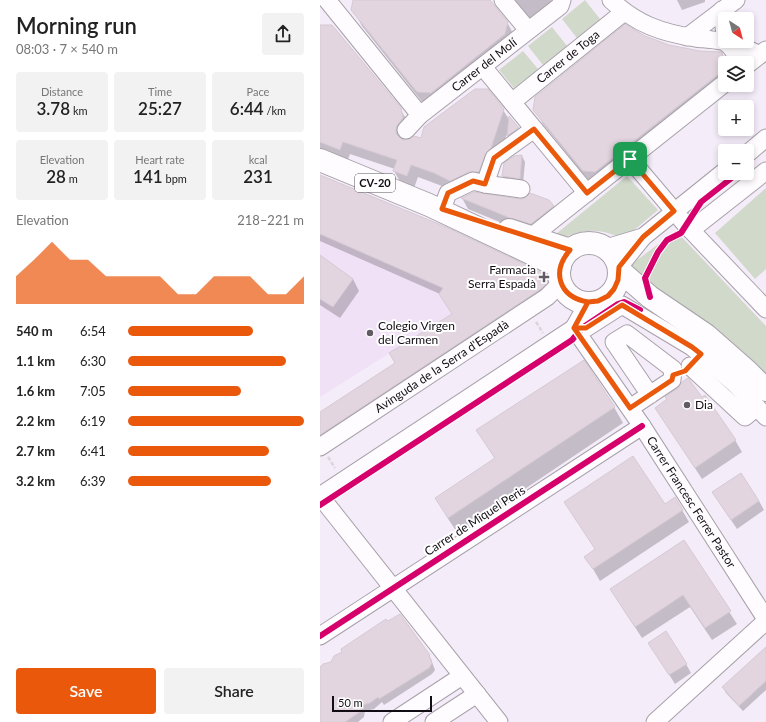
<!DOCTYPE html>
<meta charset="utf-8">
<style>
:root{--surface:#fff;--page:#f2f2f2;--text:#222;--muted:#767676;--accent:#ea580c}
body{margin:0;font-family:Lato,sans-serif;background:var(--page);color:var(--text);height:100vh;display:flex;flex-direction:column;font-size:15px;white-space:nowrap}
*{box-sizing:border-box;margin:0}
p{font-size:13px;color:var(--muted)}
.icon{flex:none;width:22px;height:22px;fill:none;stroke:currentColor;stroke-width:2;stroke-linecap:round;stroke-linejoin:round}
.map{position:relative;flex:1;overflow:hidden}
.side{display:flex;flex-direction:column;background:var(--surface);width:320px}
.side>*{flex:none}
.needle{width:26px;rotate:144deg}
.buttons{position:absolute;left:398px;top:12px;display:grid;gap:8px}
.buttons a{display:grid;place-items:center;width:36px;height:36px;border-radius:4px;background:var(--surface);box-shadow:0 2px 6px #0003;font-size:20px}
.scale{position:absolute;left:12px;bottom:10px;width:100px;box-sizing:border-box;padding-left:4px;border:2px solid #120d14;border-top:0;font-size:11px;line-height:14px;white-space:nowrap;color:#120d14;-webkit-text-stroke:3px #fff;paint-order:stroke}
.pin{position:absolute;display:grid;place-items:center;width:34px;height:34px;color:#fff;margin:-17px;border-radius:8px;box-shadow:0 2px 6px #0006}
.round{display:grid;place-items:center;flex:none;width:42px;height:42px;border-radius:4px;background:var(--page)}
.summary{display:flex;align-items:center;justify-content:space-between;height:68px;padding:0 16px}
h1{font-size:22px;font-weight:600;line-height:30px}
.figures{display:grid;grid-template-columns:repeat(3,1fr);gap:6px;height:68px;padding:4px 16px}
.figures div{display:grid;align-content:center;border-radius:4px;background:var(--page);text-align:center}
.figures b{font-size:17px;font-weight:600}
.figures small{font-size:11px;font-weight:400}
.figures p{font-size:11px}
.chart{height:112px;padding:8px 16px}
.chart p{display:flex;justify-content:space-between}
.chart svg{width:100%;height:72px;margin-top:4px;fill:var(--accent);opacity:.7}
.primary-button{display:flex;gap:8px;margin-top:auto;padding:8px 16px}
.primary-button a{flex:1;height:46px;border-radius:4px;background:var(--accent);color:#fff;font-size:16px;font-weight:600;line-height:46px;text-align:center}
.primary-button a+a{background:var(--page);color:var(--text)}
ul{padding:0 16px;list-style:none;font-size:13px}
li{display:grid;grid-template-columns:64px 48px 1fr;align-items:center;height:30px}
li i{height:10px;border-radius:5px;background:var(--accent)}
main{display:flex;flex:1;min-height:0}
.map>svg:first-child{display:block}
</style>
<main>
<section class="side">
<div class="summary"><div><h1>Morning run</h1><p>08:03 · 7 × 540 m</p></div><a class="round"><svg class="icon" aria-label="share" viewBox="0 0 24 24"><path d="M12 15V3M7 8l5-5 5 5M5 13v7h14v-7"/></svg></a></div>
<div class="figures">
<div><p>Distance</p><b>3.78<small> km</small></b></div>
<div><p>Time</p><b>25:27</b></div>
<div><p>Pace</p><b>6:44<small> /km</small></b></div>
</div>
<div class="figures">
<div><p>Elevation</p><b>28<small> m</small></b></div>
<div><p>Heart rate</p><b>141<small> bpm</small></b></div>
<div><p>kcal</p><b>231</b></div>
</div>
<div class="chart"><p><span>Elevation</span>218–221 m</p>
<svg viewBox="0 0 160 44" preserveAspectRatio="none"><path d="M0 44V27L10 17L20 6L30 17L40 17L50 27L60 27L70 27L80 27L90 38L100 38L110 27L120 27L130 27L140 38L150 38L160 27V44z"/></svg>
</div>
<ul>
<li><b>540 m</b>6:54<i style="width:71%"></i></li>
<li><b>1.1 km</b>6:30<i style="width:90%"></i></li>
<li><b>1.6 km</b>7:05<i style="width:64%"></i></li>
<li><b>2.2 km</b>6:19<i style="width:100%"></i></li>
<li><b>2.7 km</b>6:41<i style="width:80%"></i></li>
<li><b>3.2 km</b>6:39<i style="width:81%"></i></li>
</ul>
<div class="primary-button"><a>Save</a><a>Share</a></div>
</section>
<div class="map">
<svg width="446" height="722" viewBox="0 0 446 722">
<rect width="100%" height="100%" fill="#f5ecf9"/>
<path fill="#f0e1f7" d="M0 234 123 288 132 314 0 397Z"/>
<path fill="#d0d9ca" d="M265 0 280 19 257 38 242 19Z
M232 27 247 46 223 65 208 46Z
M203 51 218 69 194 88 179 70Z
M307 176 338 210 306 237C297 237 292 234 284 232 269 229 256 231 242 239L236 234Z
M446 188V269L435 279 395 233Z
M356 231 446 326V380L310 272 313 263Z"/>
<path fill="#0003" d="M34 0H169L187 22 196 39 107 108 42 26 33 9Z
M195 0H237L210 19Z
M357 0H385V2L362 10Z
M0 26 80 109 88 122 90 131 83 141 102 139 183 110 190 121 198 128 207 144 197 152 187 134 177 161 138 193 122 186 98 177 94 188 81 183 74 171 75 169 30 154 27 162 0 150Z
M325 37 349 46 380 52 402 54 407 63H405V85L272 185 223 124 215 109Z
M202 156 205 162 203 184 187 182 183 176Z
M0 177 228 276 234 287 0 449V413L76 363 133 314 120 294 0 241Z
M142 198 200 200 234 206 240 217 218 235 197 229 148 209Z
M0 256 33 279 39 291 20 318 0 305Z
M348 400 415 440 422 452 382 479 336 408Z
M294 407 303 423 138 534 125 514 175 459 158 430Z
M393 493 439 501 444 510 417 529Z
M245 502 344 506 362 510 369 522 280 581 266 557 276 550Z
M364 542 417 624 392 640 370 607 322 638 298 601Z
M446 649V690L423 711 406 693 403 687Z
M335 652 366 664 371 673 355 684Z
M109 655 112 661V662L115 670 112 674 64 705 62 702 54 709 45 711 44 717 38 722H0V667L12 663Z"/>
<path fill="#e3d5e0" stroke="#d4cad3" d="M33 0H170L188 22 185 34 111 93 97 92 31 10Z
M305 24 325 36 349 45 380 51 402 52 405 69 275 172 263 171 213 110 215 97Z
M0 25H12L81 108 83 118 76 127V133L79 137 83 140 89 139 94 136 101 138 104 127 155 89H168L184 109 171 148 165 155 159 172H149L130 181 114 173 91 165 87 176 73 171 77 160 23 142 20 150 0 142Z
M189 116 199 128 187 136Z
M202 155 200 179 182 176 184 163 194 156Z
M0 175 126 227 229 276 230 280 221 289 0 435V412L75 363 69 353 132 314 119 294 123 288 0 234Z
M154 192 200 199 205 198 210 193 229 200 234 206 211 224 190 218 141 198Z
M0 255 33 279 13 307 0 299Z
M264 360 295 407 128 518 115 498 175 458 156 430Z
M368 378 382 397 385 395 416 440 375 468 335 408 347 399 345 397 358 388 362 382Z
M313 456 345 504 355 497 363 510 273 569 264 557 275 549 244 502Z
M421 473 439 501 411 520 392 492Z
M364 540 411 611 385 628 363 595 315 627 290 589Z
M80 614 110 655 109 656 112 663 109 668 59 699 58 697 50 703 42 705 41 711 25 722H0V667L3 664 11 662 14 656 22 652 21 649 66 619 68 621Z
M346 631 367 664 349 675 328 643Z
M446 647V681L419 706 402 687Z"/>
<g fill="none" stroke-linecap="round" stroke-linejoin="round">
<defs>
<g id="minor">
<path d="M7 0 100 115"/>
<path d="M183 0 208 30"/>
<path d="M291 0C316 24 342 33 376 38 382 39 402 40 406 43 413 47 417 57 420 63"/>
<path d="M402 10 405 34"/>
<path d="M367 37 416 0"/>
<path d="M422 41 427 49 440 55"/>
<path d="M427 65 446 50"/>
<path d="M163 67 267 193"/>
<path id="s1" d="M192 102 304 12"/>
<path id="s2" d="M86 130 100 115 240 6 242 0"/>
<path d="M427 154 446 138"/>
<path d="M310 159 366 225 446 309"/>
<path d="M165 184 201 189"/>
<path d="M122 209 128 193 153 181 165 184 174 158 214 129"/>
<path d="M371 230 446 171"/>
<path d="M211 237 405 83"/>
<path d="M286 248 323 237"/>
<path d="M299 267 323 237 405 171"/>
<path id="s3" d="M254 328 322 426 446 619"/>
<path d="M254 328H266L302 305 372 347 414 383 446 417"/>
<path d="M370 366 425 417 437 407"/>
<path d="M310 408 352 380 353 369 307 334 294 342 330 395"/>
<path id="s4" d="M0 447 227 297 241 283"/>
<path d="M0 496 254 328 268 303"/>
<path d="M0 496 179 722"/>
<path d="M0 636 322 426"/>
<path d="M72 722 142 676"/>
<path d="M114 722 157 694"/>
<path d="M335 722 446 621"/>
</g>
<path id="major" d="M0 160 109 205 240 267
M189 230 250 250
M239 273a30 30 0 1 1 60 0a30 30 0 1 1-60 0Z
M299 270 330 297 386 335 427 371 446 390"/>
</defs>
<use href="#minor" stroke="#a7a1aa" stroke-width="19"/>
<use href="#major" stroke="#a7a1aa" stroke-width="24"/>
<path stroke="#d9d6da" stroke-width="2.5" stroke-dasharray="4 2" stroke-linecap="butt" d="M216 322 223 333
M8 457 15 468"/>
<use href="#minor" stroke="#fefcfe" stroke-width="17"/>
<use href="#major" stroke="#fefcfe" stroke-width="22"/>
<defs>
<path id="cycleway" d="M330 297 325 278 338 252 347 240 361 233 381 202 418 173
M0 505 252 340 262 328 298 304 304 302 320 310
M0 636 322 426"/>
</defs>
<use href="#cycleway" stroke="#fff" stroke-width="8"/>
<use href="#cycleway" stroke="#d6006c" stroke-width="6"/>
</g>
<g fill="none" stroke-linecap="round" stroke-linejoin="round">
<defs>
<path id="route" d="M310 159 267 193 214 129 174 158 165 184 153 181 128 193 122 209 250 250C231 272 239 297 268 302L254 328H266L302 305 372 347 381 354 365 371 353 375 352 380 310 408 254 328 268 302 278 301 288 296 294 289 298 280 299 267 323 237 354 211 310 159"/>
</defs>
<use href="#route" stroke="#fff" stroke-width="8"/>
<use href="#route" stroke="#ea580c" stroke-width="5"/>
</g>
<g fill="#615b64" stroke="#fff" stroke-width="1.5">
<path d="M222 271h4v4h4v4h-4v4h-4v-4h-4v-4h4z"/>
<circle cx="50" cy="333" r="4"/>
<circle cx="367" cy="405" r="4"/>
</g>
<g text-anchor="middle" stroke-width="4" stroke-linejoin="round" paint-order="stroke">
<rect fill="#fff" stroke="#59565a" stroke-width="1" x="35" y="174" width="40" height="18" rx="3"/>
<g font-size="11" font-weight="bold" fill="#120d14">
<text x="55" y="187">CV-20</text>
</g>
<g font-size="12" fill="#120d14" stroke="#fff">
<text dy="4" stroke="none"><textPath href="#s1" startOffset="72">Carrer de Toga</textPath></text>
<text dy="4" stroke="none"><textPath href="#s2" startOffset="102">Carrer del Molí</textPath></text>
<text dy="4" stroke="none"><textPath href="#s4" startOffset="146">Avinguda de la Serra d'Espadà</textPath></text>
<text dy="4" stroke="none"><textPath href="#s3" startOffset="210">Carrer Francesc Ferrer Pastor</textPath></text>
<text transform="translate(155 521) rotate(-33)" y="4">Carrer de Miquel Peris</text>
</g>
<g font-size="12" fill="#120d14" stroke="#fff" text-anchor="start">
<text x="216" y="274" text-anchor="end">Farmacia<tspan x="216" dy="14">Serra Espadà</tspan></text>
<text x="58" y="330">Colegio Virgen<tspan x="58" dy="14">del Carmen</tspan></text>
<text x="375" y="409">Dia</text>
</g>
</g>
</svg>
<div class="buttons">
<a><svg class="needle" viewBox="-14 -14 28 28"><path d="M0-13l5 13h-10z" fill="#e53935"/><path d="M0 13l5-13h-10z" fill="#767676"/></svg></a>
<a><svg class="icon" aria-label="layers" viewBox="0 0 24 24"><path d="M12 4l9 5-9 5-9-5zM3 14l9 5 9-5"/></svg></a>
<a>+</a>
<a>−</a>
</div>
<div class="scale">50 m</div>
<div class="pin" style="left:310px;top:159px;background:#1e9e55"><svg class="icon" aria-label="arrive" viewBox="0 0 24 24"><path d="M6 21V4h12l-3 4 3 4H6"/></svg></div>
</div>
</main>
